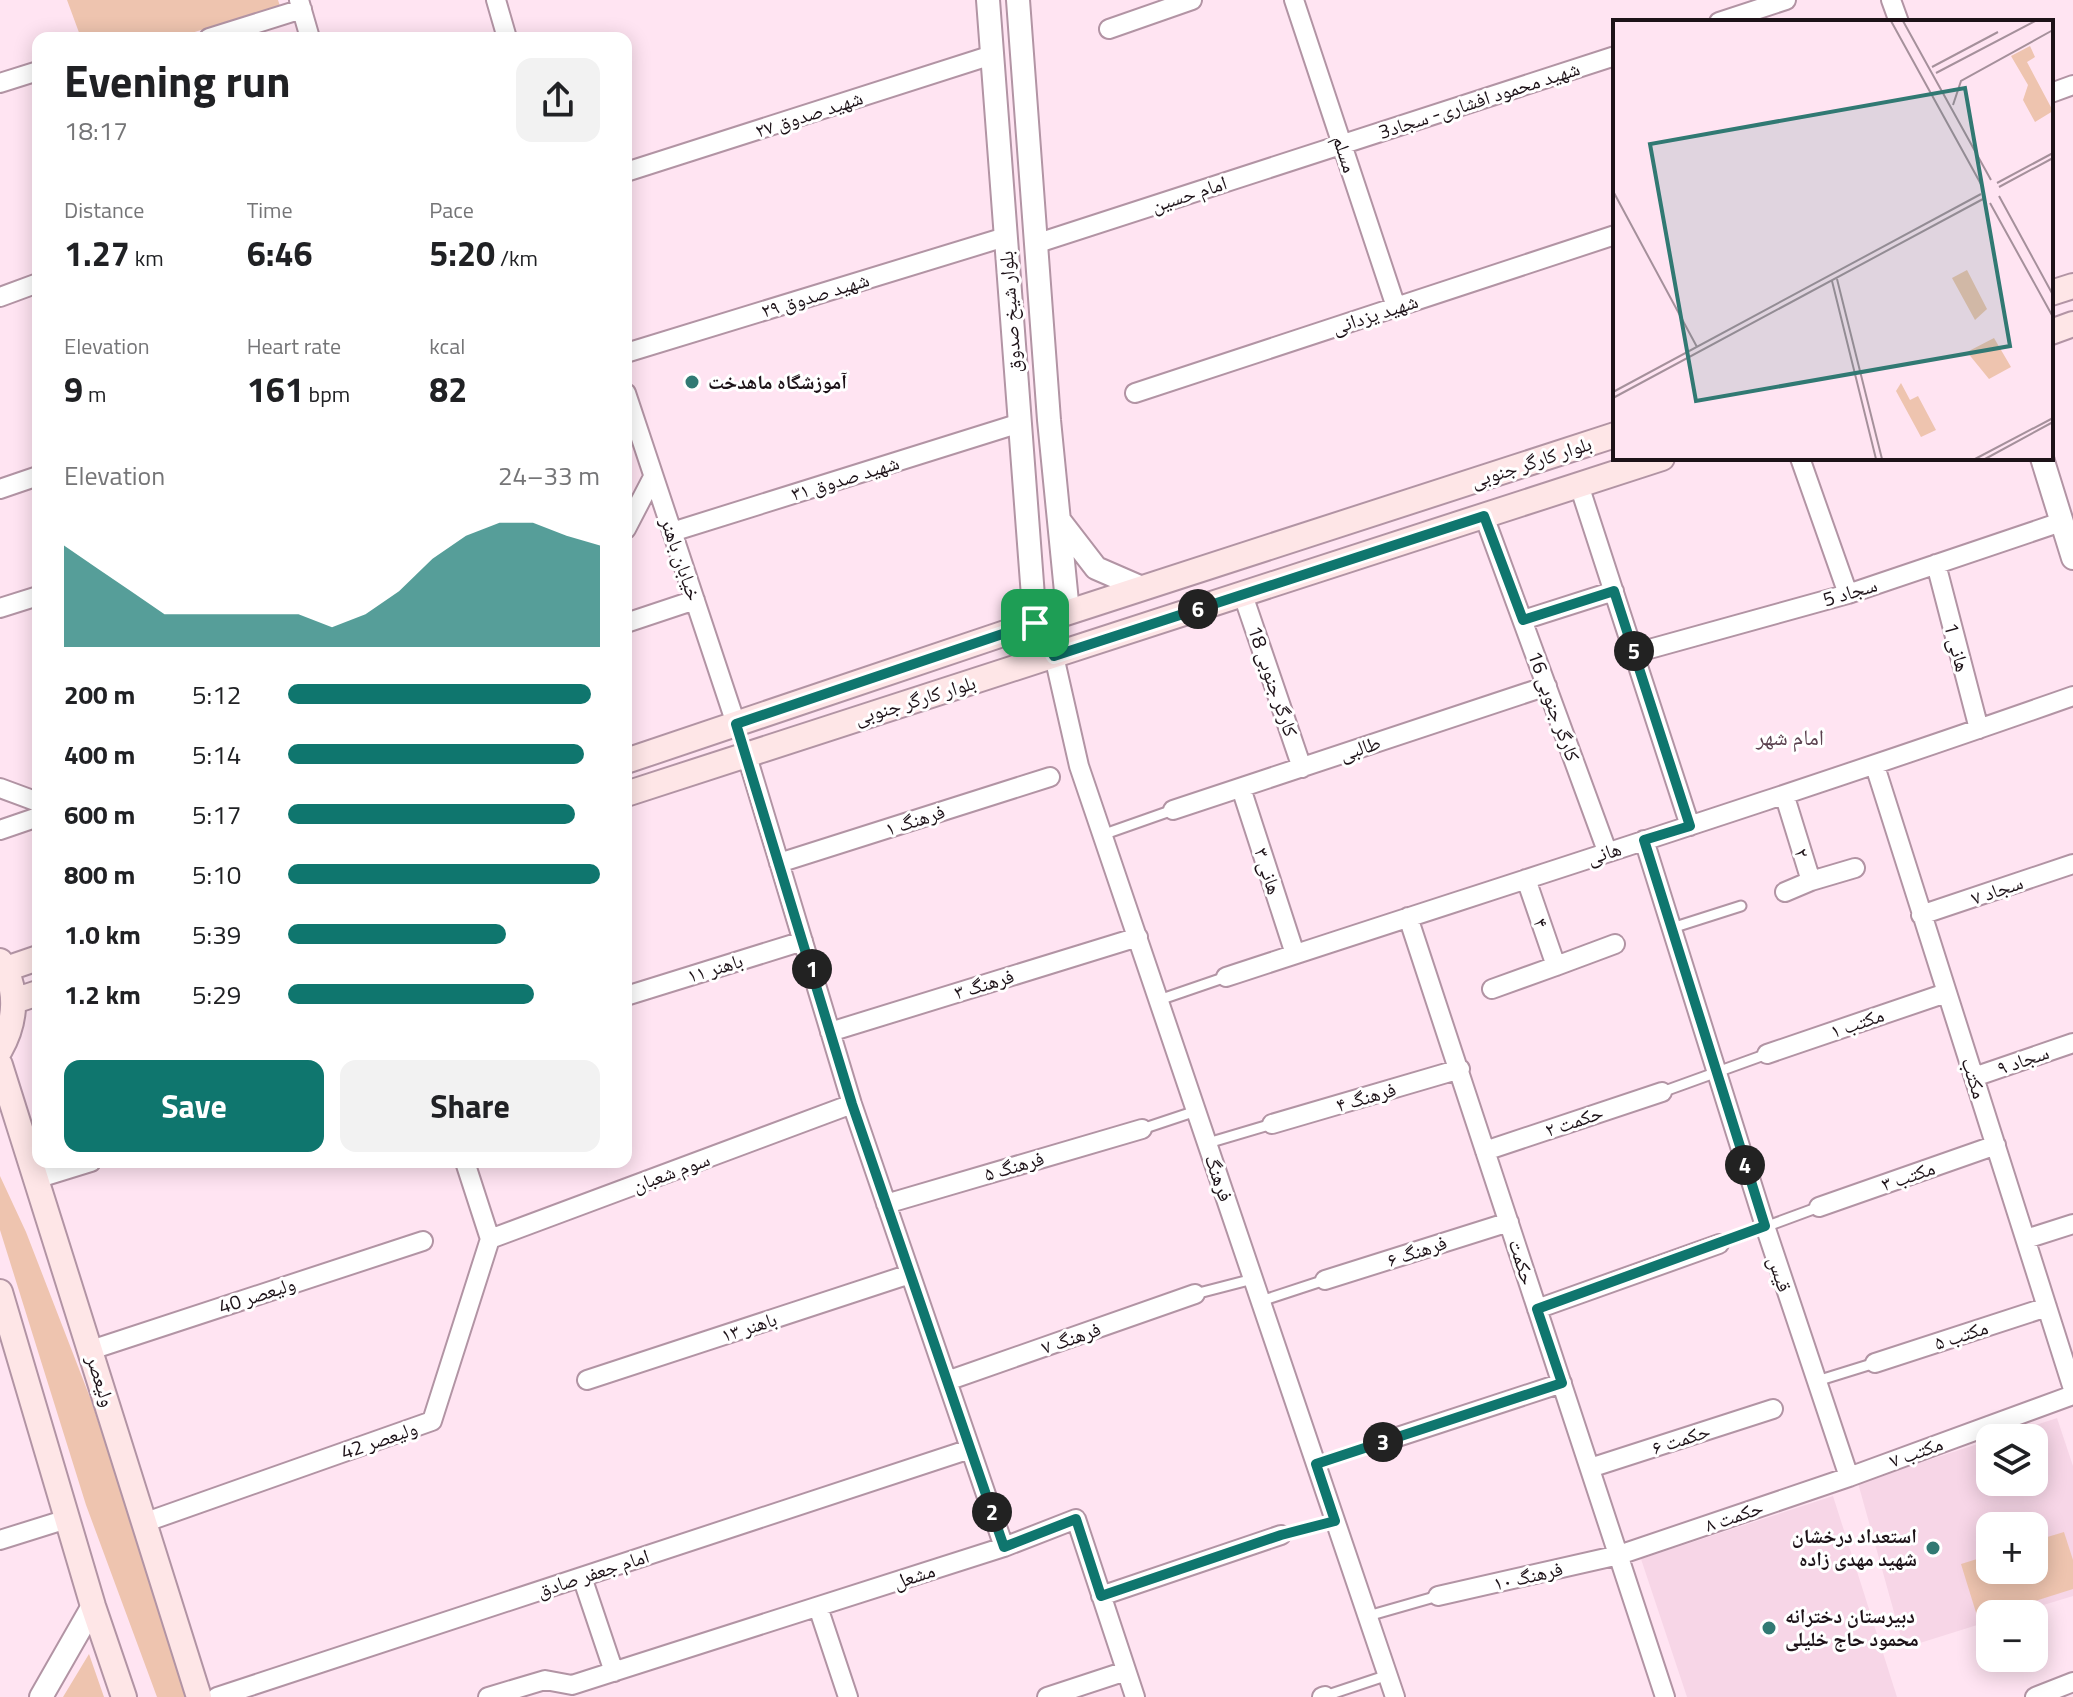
<!DOCTYPE html>
<meta charset="utf-8">
<style>
:root{--surface:#fff;--page:#f2f2f2;--text:#202124;--muted:#757577;--accent:#0f766e}
body{margin:0;font-family:"Titillium Web","Noto Naskh Arabic",sans-serif;background:var(--page);color:var(--text);height:100vh;display:flex;flex-direction:column;font-size:30px;white-space:nowrap}
*{box-sizing:border-box;margin:0}
p{font-size:26px;color:var(--muted)}
.icon{flex:none;width:44px;height:44px;fill:none;stroke:currentColor;stroke-width:2;stroke-linecap:round;stroke-linejoin:round}
.map{position:relative;flex:1;overflow:hidden}
.side{position:absolute;left:32px;top:32px;width:600px;height:1136px;display:flex;flex-direction:column;background:var(--surface);border-radius:16px;box-shadow:0 4px 20px #0003}
.side>*{flex:none}
.tools{position:absolute;left:1976px;top:1424px;display:grid;gap:16px}
.tools a{display:grid;place-items:center;width:72px;height:72px;border-radius:16px;background:var(--surface);box-shadow:0 4px 20px #0003;font-size:40px}
.pin{position:absolute;display:grid;place-items:center;width:68px;height:68px;color:#fff;margin:-34px;border-radius:16px;box-shadow:0 4px 12px #0006}
.km{position:absolute;width:40px;height:40px;margin:-20px;border-radius:50%;background:#222;color:#fff;font-size:22px;line-height:40px;text-align:center}
.round{display:grid;place-items:center;flex:none;width:84px;height:84px;border-radius:16px;background:var(--page)}
.overview{display:flex;align-items:center;justify-content:space-between;height:136px;padding:0 32px}
h1{font-size:44px;font-weight:700;line-height:60px}
.stats{display:grid;grid-template-columns:repeat(3,1fr);gap:12px;height:136px;padding:8px 32px}
.stats div{display:grid;align-content:center}
.stats b{font-size:34px;font-weight:700}
.stats small{font-size:22px;font-weight:400}
.stats p{font-size:22px}
.chart{height:224px;padding:16px 32px}
.chart p{display:flex;justify-content:space-between}
.chart svg{width:100%;height:144px;margin-top:8px;fill:var(--accent);opacity:.7}
.primary-button{display:flex;gap:16px;margin-top:auto;padding:16px 32px}
.primary-button a{flex:1;height:92px;border-radius:16px;background:var(--accent);color:#fff;font-size:32px;font-weight:700;line-height:92px;text-align:center}
.primary-button a+a{background:var(--page);color:var(--text)}
ul{padding:0 32px;list-style:none;font-size:26px}
li{display:grid;grid-template-columns:128px 96px 1fr;align-items:center;height:60px}
li i{height:20px;border-radius:10px;background:var(--accent)}
.map>svg:first-child{display:block}
</style>
<div class="map">
<svg width="2073" height="1697" viewBox="0 0 2073 1697">
<rect width="100%" height="100%" fill="#ffe4f2"/>
<path fill="#f7d6e7" fill-rule="evenodd" d="M2057 1418 2073 1466V1596L2014 1614H1990V1621L1904 1648 1858 1483 1990 1440V1482H2034V1438H1996ZM1990 1526H2034V1570H1990Z
M1833 1496 1897 1697H1687L1641 1559Z"/>
<path fill="#eec4af" d="M67 0H278L280 6 175 38H81Z
M0 1176 26 1232 91 1400 188 1697H157L86 1505 0 1230Z
M2064 1532 2073 1560V1589L1978 1619 1961 1564 1990 1555V1570H2034V1541Z
M89 1654 104 1697H63Z"/>
<g fill="none" stroke-linecap="round" stroke-linejoin="round">
<defs>
<path id="service" d="M1102 835 1173 810
M1672 928 1741 906
M1159 1000 1226 977
M1662 1092 1767 1054
M1142 1129 1196 1111
M1208 1143 1272 1124
M1719 1244 1819 1207
M1195 1294 1253 1279
M1261 1301 1325 1280
M1817 1381 1875 1363
M1316 1464 1373 1445
M1281 1535 1335 1521
M1368 1616 1438 1596
M1325 1696 1388 1675"/>
<path id="minor" d="M299 0 310 38
M496 0 507 38
M1294 0 1396 307
M1891 0 1899 22
M1719 22 1786 0
M1109 29 1192 0
M209 38 302 9
M0 83 38 71
M2051 93 2073 85
M626 172 992 55
M1035 244 1615 56
M0 297 38 283
M626 353 1005 237
M626 393 736 724
M1135 393 1615 235
M1800 458 1848 594
M1579 485 1690 826
M0 489 38 476
M1484 516 1607 851
M626 529 653 477
M672 532 1017 424
M1936 564 1979 729
M1243 595 1302 768
M0 608 38 596
M1523 620 1614 591
M626 623 695 600
M1635 653 1848 594 2061 522
M1054 656 1079 766 1395 1697
M746 753 852 1104 1004 1547
M1875 766 2073 1389
M0 788 38 802
M1241 788 1295 954
M1785 797 1811 881 1785 892
M1173 810 1547 686
M0 830 38 817
M1644 840 1765 1226 1849 1477
M779 863 1050 777
M1526 879 1556 966 1615 944
M1811 881 1855 868
M1921 915 2073 864
M1408 917 1665 1697
M1226 977C1509 884 1792 795 2073 696
M1492 989 1556 966
M626 996 803 941
M830 1032 1138 937
M1767 1054 1946 993
M1974 1077 2073 1043
M1272 1124 1460 1069
M1485 1151 1662 1092
M465 1162 490 1239
M36 1179 91 1162
M886 1204 1142 1129
M1819 1207 1996 1145
M490 1239 852 1104
M2026 1239 2073 1224
M1325 1280 1509 1222
M1537 1309 1719 1244
M91 1350 423 1241
M1875 1363 2047 1307
M587 1380 910 1274
M947 1381 1195 1294
M1373 1445 1562 1383
M1590 1468 1773 1409
M146 1522 432 1421 490 1239
M0 1540 67 1519
M582 1577 614 1672
M1101 1596 1281 1535
M1438 1596 1619 1555 1849 1477 2073 1395
M818 1607 848 1697
M217 1697 970 1449
M488 1697 545 1680 572 1685 1004 1547 1076 1519 1135 1697
M1047 1697 1126 1671
M1322 1697 1325 1696
M2035 1697 2073 1682"/>
<path id="tertiary" d="M988 0 1035 623
M1018 0 1049 420 1068 612
M2042 458 2073 558
M1059 520 1096 568 1142 588
M41 1697 93 1606"/>
<path id="secondary" d="M2051 293 2073 286
M2051 332 2073 324
M626 761 1035 623 1615 435
M626 794 1662 458
M0 961C19 988 16 1022 0 1050
M6 969 38 958
M14 1001 38 993
M0 1065 199 1697
M0 1292 93 1606 124 1697"/>
</defs>
<use href="#service" stroke="#b294a4" stroke-width="13"/>
<use href="#minor" stroke="#b294a4" stroke-width="22"/>
<use href="#tertiary" stroke="#b294a4" stroke-width="26"/>
<use href="#secondary" stroke="#b294a4" stroke-width="28"/>
<use href="#service" stroke="#fff" stroke-width="9"/>
<use href="#minor" stroke="#fff" stroke-width="18"/>
<use href="#tertiary" stroke="#fff" stroke-width="22"/>
<use href="#secondary" stroke="#fee6e7" stroke-width="24"/>
</g>
<g fill="none" stroke-linecap="round" stroke-linejoin="round">
<defs>
<path id="route" d="M1484 516 1523 620 1614 591 1690 826 1644 840 1765 1226 1537 1309 1562 1383 1316 1464 1335 1521 1281 1535 1101 1596 1076 1519 1004 1547 852 1104 736 724 1035 623 1054 656Z"/>
</defs>
<use href="#route" stroke="#fff" stroke-width="16"/>
<use href="#route" stroke="#0f766e" stroke-width="10"/>
</g>
<g fill="#317973" stroke="#fff" stroke-width="3">
<circle cx="692" cy="382" r="8"/>
<circle cx="1933" cy="1548" r="8"/>
<circle cx="1769" cy="1628" r="8"/>
</g>
<g text-anchor="middle" stroke-width="6" stroke-linejoin="round" paint-order="stroke">
<g font-size="20" fill="#1d1218" stroke="#fff">
<text transform="translate(1479 100) rotate(-18)" y="7">شهید محمود افشاری- سجاد3</text>
<text transform="translate(809 114) rotate(-18)" y="7">شهید صدوق ۲۷</text>
<text transform="translate(1345 154) rotate(72)" y="7">مسلم</text>
<text transform="translate(1189 194) rotate(-18)" y="7">امام حسین</text>
<text transform="translate(815 295) rotate(-17)" y="7">شهید صدوق ۲۹</text>
<text transform="translate(1010 312) rotate(-94)" y="7">بلوار شیخ صدوق</text>
<text transform="translate(1375 314) rotate(-18)" y="7">شهید یزدانی</text>
<text transform="translate(1531 462) rotate(-18)" y="7">بلوار کارگر جنوبی</text>
<text transform="translate(845 478) rotate(-17)" y="7">شهید صدوق ۳۱</text>
<text transform="translate(681 559) rotate(71)" y="7">خیابان باهنر</text>
<text transform="translate(1850 592) rotate(-17)" y="7">سجاد 5</text>
<text transform="translate(1957 647) rotate(75)" y="7">هانی 1</text>
<text transform="translate(1273 681) rotate(71)" y="7">کارگر جنوبی 18</text>
<text transform="translate(915 700) rotate(-17)" y="7">بلوار کارگر جنوبی</text>
<text transform="translate(1554 706) rotate(70)" y="7">کارگر جنوبی 16</text>
<text transform="translate(1360 748) rotate(-18)" y="7">طالبی</text>
<text transform="translate(915 820) rotate(-18)" y="7">فرهنگ ۱</text>
<text transform="translate(1604 853) rotate(-18)" y="7">هانی</text>
<text transform="translate(1802 853) rotate(73)" y="7">۲</text>
<text transform="translate(1268 871) rotate(72)" y="7">هانی ۳</text>
<text transform="translate(1997 890) rotate(-19)" y="7">سجاد ۷</text>
<text transform="translate(1541 923) rotate(71)" y="7">۴</text>
<text transform="translate(715 968) rotate(-17)" y="7">باهنر ۱۱</text>
<text transform="translate(984 984) rotate(-17)" y="7">فرهنگ ۳</text>
<text transform="translate(1857 1023) rotate(-19)" y="7">مکتب ۱</text>
<text transform="translate(2023 1060) rotate(-19)" y="7">سجاد ۹</text>
<text transform="translate(1974 1078) rotate(72)" y="7">مکتب</text>
<text transform="translate(1366 1097) rotate(-16)" y="7">فرهنگ ۴</text>
<text transform="translate(1574 1121) rotate(-19)" y="7">حکمت ۲</text>
<text transform="translate(1014 1166) rotate(-16)" y="7">فرهنگ ۵</text>
<text transform="translate(671 1172) rotate(-20)" y="7">سوم شعبان</text>
<text transform="translate(1908 1176) rotate(-19)" y="7">مکتب ۳</text>
<text transform="translate(1219 1178) rotate(71)" y="7">فرهنگ</text>
<text transform="translate(1417 1251) rotate(-18)" y="7">فرهنگ ۶</text>
<text transform="translate(1522 1262) rotate(72)" y="7">حکمت</text>
<text transform="translate(1780 1274) rotate(72)" y="7">قیس</text>
<text transform="translate(257 1295) rotate(-18)" y="7">ولیعصر 40</text>
<text transform="translate(749 1327) rotate(-18)" y="7">باهنر ۱۳</text>
<text transform="translate(1961 1335) rotate(-18)" y="7">مکتب ۵</text>
<text transform="translate(1071 1338) rotate(-19)" y="7">فرهنگ ۷</text>
<text transform="translate(101 1381) rotate(72)" y="7">ولیعصر</text>
<text transform="translate(1681 1439) rotate(-18)" y="7">حکمت ۶</text>
<text transform="translate(379 1440) rotate(-19)" y="7">ولیعصر 42</text>
<text transform="translate(1916 1452) rotate(-20)" y="7">مکتب ۷</text>
<text transform="translate(1734 1516) rotate(-19)" y="7">حکمت ۸</text>
<text transform="translate(593 1573) rotate(-18)" y="7">امام جعفر صادق</text>
<text transform="translate(914 1576) rotate(-18)" y="7">مشعل</text>
<text transform="translate(1528 1576) rotate(-13)" y="7">فرهنگ ۱۰</text>
</g>
<g font-size="20" font-weight="bold" fill="#1d1218" stroke="#fff" text-anchor="start">
<text x="708" y="389">آموزشگاه ماهدخت</text>
<text x="1917" y="1543" text-anchor="end">استعداد درخشان<tspan x="1917" dy="23">شهید مهدی زاده</tspan></text>
<text x="1785" y="1623">دبيرستان دخترانه<tspan x="1785" dy="23">محمود حاج خلیلی</tspan></text>
</g>
<g font-size="22" fill="#5b414f" stroke="#fff">
<text x="1790" y="745">امام شهر</text>
</g>
</g>
<g transform="translate(1613 20)">
<rect width="440" height="440" fill="#ffe4f2"/>
<path d="M417 26 422 37 414 42 440 91 422 102 410 80 415 65 398 36ZM354 250 374 289 362 300 339 258ZM381 318 398 347 376 359 354 332ZM288 363 297 380 305 376 323 410 308 417 283 371Z" fill="#eec4af"/>
<path fill="none" stroke="#a5909b" stroke-width="2" d="M278 1 369 166M290 1 378 160M319 47 385 12M323 53 422 1M340 85 348 61 440 10M384 163 440 133M386 167 440 138M0 171 84 327M386 176 440 275M377 183 440 297M224 259 269 439M219 261 263 439M0 372 368 174M0 378 370 179M362 439 440 398M372 439 440 402"/>
<path fill="#317973" fill-opacity="0.15" stroke="#317973" stroke-width="4" d="M352 68 397 326 83 381 37 124Z"/>
<rect width="440" height="440" fill="none" stroke="#1d1218" stroke-width="4"/>
</g>
</svg>
<div class="tools">
<a><svg class="icon" aria-label="layers" viewBox="0 0 24 24"><path d="M12 4l9 5-9 5-9-5zM3 14l9 5 9-5"/></svg></a>
<a>+</a>
<a>−</a>
</div>
<div class="pin" style="left:1035px;top:623px;background:#1e9e55"><svg class="icon" aria-label="arrive" viewBox="0 0 24 24"><path d="M6 21V4h12l-3 4 3 4H6"/></svg></div>
<b class="km" style="left:812px;top:969px">1</b>
<b class="km" style="left:992px;top:1512px">2</b>
<b class="km" style="left:1383px;top:1442px">3</b>
<b class="km" style="left:1745px;top:1165px">4</b>
<b class="km" style="left:1634px;top:651px">5</b>
<b class="km" style="left:1198px;top:609px">6</b>
<section class="side">
<div class="overview"><div><h1>Evening run</h1><p>18:17</p></div><a class="round"><svg class="icon" aria-label="share" viewBox="0 0 24 24"><path d="M12 15V3M7 8l5-5 5 5M5 13v7h14v-7"/></svg></a></div>
<div class="stats">
<div><p>Distance</p><b>1.27<small> km</small></b></div>
<div><p>Time</p><b>6:46</b></div>
<div><p>Pace</p><b>5:20<small> /km</small></b></div>
</div>
<div class="stats">
<div><p>Elevation</p><b>9<small> m</small></b></div>
<div><p>Heart rate</p><b>161<small> bpm</small></b></div>
<div><p>kcal</p><b>82</b></div>
</div>
<div class="chart"><p><span>Elevation</span>24–33 m</p>
<svg viewBox="0 0 160 44" preserveAspectRatio="none"><path d="M0 44V13L10 20L20 27L30 34L40 34L50 34L60 34L70 34L80 38L90 34L100 27L110 17L120 10L130 6L140 6L150 10L160 13V44z"/></svg>
</div>
<ul>
<li><b>200 m</b>5:12<i style="width:97%"></i></li>
<li><b>400 m</b>5:14<i style="width:95%"></i></li>
<li><b>600 m</b>5:17<i style="width:92%"></i></li>
<li><b>800 m</b>5:10<i style="width:100%"></i></li>
<li><b>1.0 km</b>5:39<i style="width:70%"></i></li>
<li><b>1.2 km</b>5:29<i style="width:79%"></i></li>
</ul>
<div class="primary-button"><a>Save</a><a>Share</a></div>
</section>
</div>
